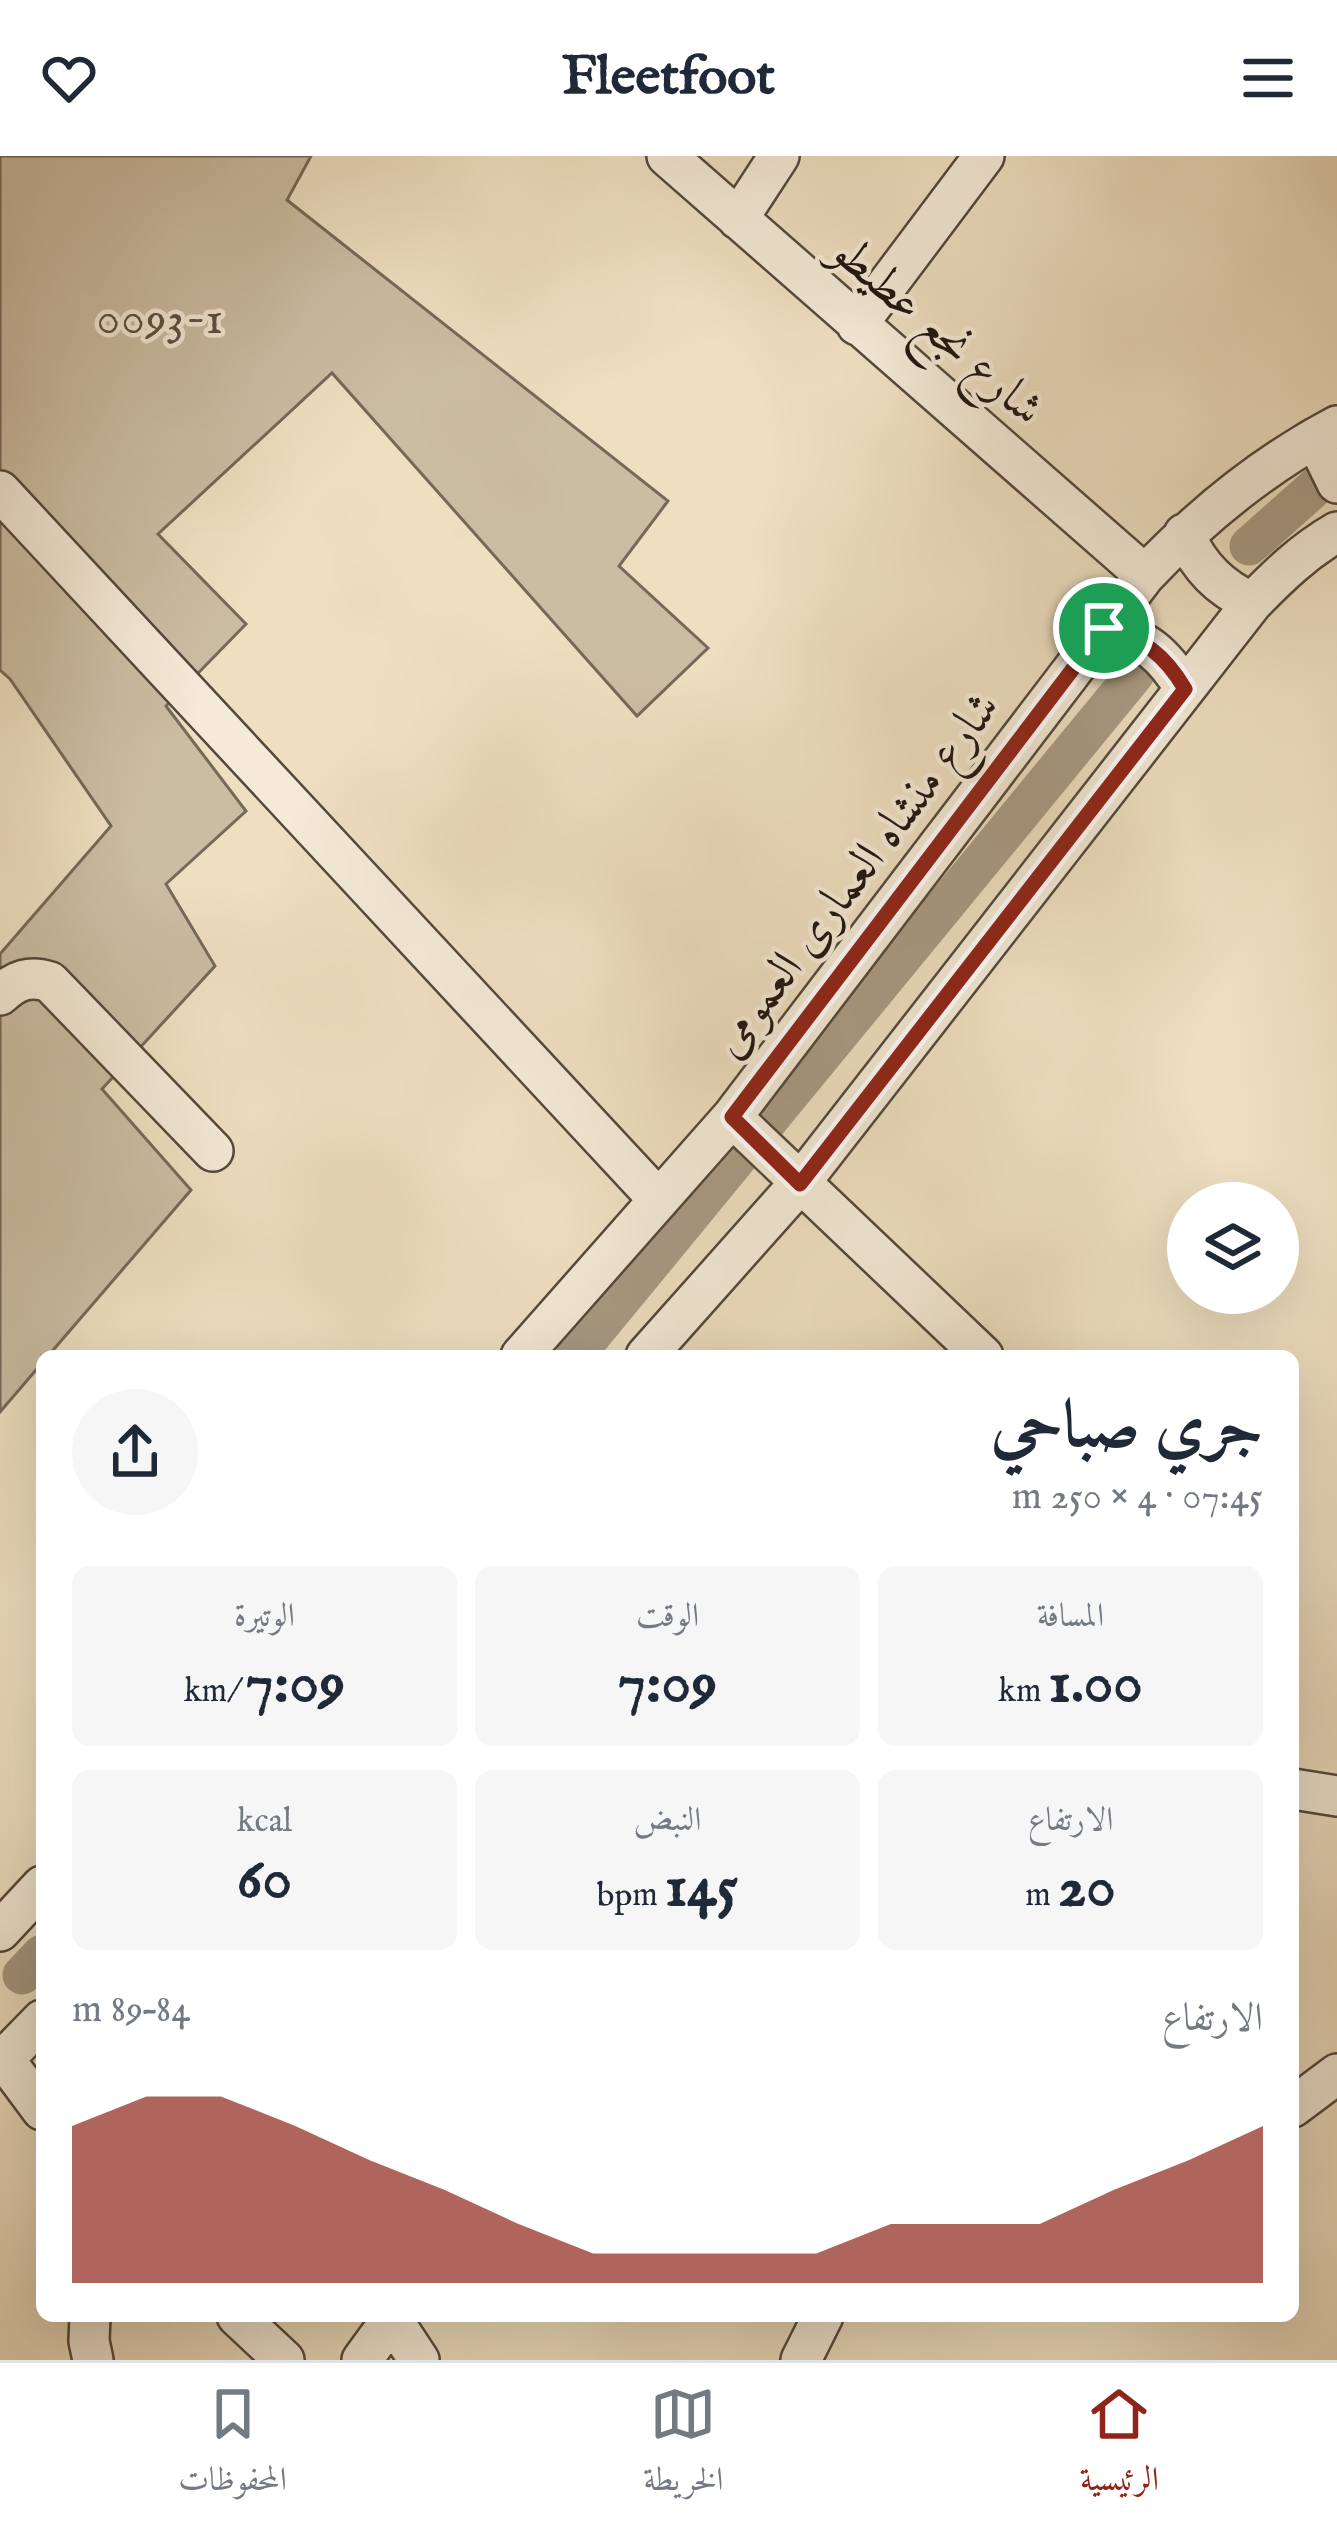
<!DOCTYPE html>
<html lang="ar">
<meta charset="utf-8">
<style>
:root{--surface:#fff;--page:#f6f6f7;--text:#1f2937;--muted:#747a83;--line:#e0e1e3;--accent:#8f2418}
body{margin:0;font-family:"IM FELL English",Amiri,serif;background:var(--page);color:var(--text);direction:rtl;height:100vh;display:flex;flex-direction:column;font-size:45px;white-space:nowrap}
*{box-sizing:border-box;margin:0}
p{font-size:39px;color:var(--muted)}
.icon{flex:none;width:66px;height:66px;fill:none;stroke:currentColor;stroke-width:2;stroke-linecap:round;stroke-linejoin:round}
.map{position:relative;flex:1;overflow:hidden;direction:ltr}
.sheet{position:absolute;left:36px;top:1194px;width:1263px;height:972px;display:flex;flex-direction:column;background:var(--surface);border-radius:18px;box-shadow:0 12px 48px #0002;direction:rtl}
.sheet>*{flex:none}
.tools{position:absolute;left:1167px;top:1026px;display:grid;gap:24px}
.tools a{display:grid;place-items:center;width:132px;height:132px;border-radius:50%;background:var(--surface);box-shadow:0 12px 48px #0002;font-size:60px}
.pin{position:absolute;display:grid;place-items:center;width:102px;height:102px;color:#fff;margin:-51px;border:6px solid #fff;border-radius:50%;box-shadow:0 3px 12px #0007}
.round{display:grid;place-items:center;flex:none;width:126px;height:126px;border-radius:63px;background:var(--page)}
.headline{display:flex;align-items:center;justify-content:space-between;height:204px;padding:0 36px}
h1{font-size:66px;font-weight:700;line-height:90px}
.stats{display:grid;grid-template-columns:repeat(3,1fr);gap:18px;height:204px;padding:12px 36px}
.stats div{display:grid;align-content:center;border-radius:18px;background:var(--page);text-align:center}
.stats b{font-size:60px;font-weight:700}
.stats small{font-size:33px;font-weight:400}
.stats p{font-size:33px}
.chart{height:336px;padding:24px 36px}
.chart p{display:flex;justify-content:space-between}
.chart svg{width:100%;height:216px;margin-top:12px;fill:var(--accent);opacity:.7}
header{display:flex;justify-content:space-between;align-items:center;height:156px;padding:0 36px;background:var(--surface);font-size:54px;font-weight:700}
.menu{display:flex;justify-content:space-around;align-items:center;height:168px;border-top:3px solid var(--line);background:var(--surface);font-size:33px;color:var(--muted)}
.menu a{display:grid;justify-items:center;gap:6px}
.menu .on{color:var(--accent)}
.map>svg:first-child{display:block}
</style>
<header><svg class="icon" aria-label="menu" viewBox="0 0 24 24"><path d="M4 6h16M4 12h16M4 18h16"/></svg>Fleetfoot<svg class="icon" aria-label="heart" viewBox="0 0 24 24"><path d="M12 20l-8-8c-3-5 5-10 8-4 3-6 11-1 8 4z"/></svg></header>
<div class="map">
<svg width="1337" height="2204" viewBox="0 0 1337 2204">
<rect width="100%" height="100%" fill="#eedfc1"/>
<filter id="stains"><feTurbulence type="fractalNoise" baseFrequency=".00167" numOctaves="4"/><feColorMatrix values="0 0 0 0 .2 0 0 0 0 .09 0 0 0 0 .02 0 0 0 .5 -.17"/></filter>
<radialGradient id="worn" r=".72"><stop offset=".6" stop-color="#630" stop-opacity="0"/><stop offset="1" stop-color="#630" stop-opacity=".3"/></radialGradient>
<path fill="#cbbda3" stroke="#756959" stroke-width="3" d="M0 0H311L287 44 668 345 619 410 708 492 637 560 332 217 158 378 246 468 166 550 246 655 166 728 215 810 102 933 191 1034 48 1200H42V1207L0 1256V798L111 670 10 523 0 514Z"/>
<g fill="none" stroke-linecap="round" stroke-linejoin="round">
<path stroke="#a89a84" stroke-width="39" d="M1249 390 1321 326
M575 1200 1135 518
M22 1819 42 1798"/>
<defs>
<path id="street" d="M667 0 1145 419
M738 63 779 0
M857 169 984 0
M1315 282 1337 327
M0 335 659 1044
M1184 378C1200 412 1219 431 1252 447
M1104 473C1146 483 1163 497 1185 533
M0 839C16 824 30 819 50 826L213 995
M732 961 983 1200
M521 1200 732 961 1145 419C1202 359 1263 309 1337 270
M646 1200 800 1027 1252 447C1278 420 1304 395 1337 376
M1293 1633 1337 1640
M0 1775 42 1730
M4 1903 42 1954
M0 1907 42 1864
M1293 1951 1337 1918
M90 2160 89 2185 93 2204
M237 2160 284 2204
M392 2163 419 2204
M362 2204 394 2160
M801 2204 823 2160"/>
</defs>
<use href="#street" stroke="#53483c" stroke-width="44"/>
<use href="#street" stroke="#f4ead7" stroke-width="39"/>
</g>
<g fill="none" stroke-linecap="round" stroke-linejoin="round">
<defs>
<path id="route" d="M1104 472C1143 482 1165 499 1185 533L800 1028 732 961Z"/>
</defs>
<use href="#route" stroke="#fff" stroke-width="24"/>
<use href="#route" stroke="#8f2418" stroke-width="15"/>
</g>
<g text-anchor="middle" stroke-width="9" stroke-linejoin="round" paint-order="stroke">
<g font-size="48" font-style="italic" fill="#5b5043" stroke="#f4ead7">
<text x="160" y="177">0093-1</text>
</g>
<g font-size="48" fill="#1f150f" stroke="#f4ead7">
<text transform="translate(939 172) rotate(41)" y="17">شارع نجع عطيطو</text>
<text transform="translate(854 717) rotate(-53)" y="17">شارع منشاه العمارى العمومى</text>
</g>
</g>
<rect width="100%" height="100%" filter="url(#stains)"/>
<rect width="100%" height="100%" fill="url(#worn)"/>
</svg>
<div class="tools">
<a><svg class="icon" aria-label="layers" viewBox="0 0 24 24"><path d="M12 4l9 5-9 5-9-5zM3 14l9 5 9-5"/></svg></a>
</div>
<div class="pin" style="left:1104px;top:472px;background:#1e9e55"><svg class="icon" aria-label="arrive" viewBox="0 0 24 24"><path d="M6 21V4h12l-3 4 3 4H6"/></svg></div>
<section class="sheet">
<div class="headline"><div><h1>جري صباحي</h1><p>07:45 · 4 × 250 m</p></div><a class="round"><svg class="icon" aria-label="share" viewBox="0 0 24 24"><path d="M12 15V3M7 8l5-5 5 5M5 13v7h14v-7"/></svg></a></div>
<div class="stats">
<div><p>المسافة</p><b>1.00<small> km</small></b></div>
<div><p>الوقت</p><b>7:09</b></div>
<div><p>الوتيرة</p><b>7:09<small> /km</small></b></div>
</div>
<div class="stats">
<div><p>الارتفاع</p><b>20<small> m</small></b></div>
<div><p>النبض</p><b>145<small> bpm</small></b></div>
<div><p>kcal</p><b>60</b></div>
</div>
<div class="chart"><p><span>الارتفاع</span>84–89 m</p>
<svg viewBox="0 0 160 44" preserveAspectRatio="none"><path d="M0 44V12L10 6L20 6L30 12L40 19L50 25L60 32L70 38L80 38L90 38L100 38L110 32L120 32L130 32L140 25L150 19L160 12V44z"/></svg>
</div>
</section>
</div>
<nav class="menu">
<a class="on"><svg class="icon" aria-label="home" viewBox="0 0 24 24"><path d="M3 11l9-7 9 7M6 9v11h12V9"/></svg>الرئيسية</a>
<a><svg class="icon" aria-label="map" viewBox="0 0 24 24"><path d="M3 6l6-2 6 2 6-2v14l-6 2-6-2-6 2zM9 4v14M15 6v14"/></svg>الخريطة</a>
<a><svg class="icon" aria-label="saved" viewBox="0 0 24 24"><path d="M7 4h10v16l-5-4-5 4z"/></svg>المحفوظات</a>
</nav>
